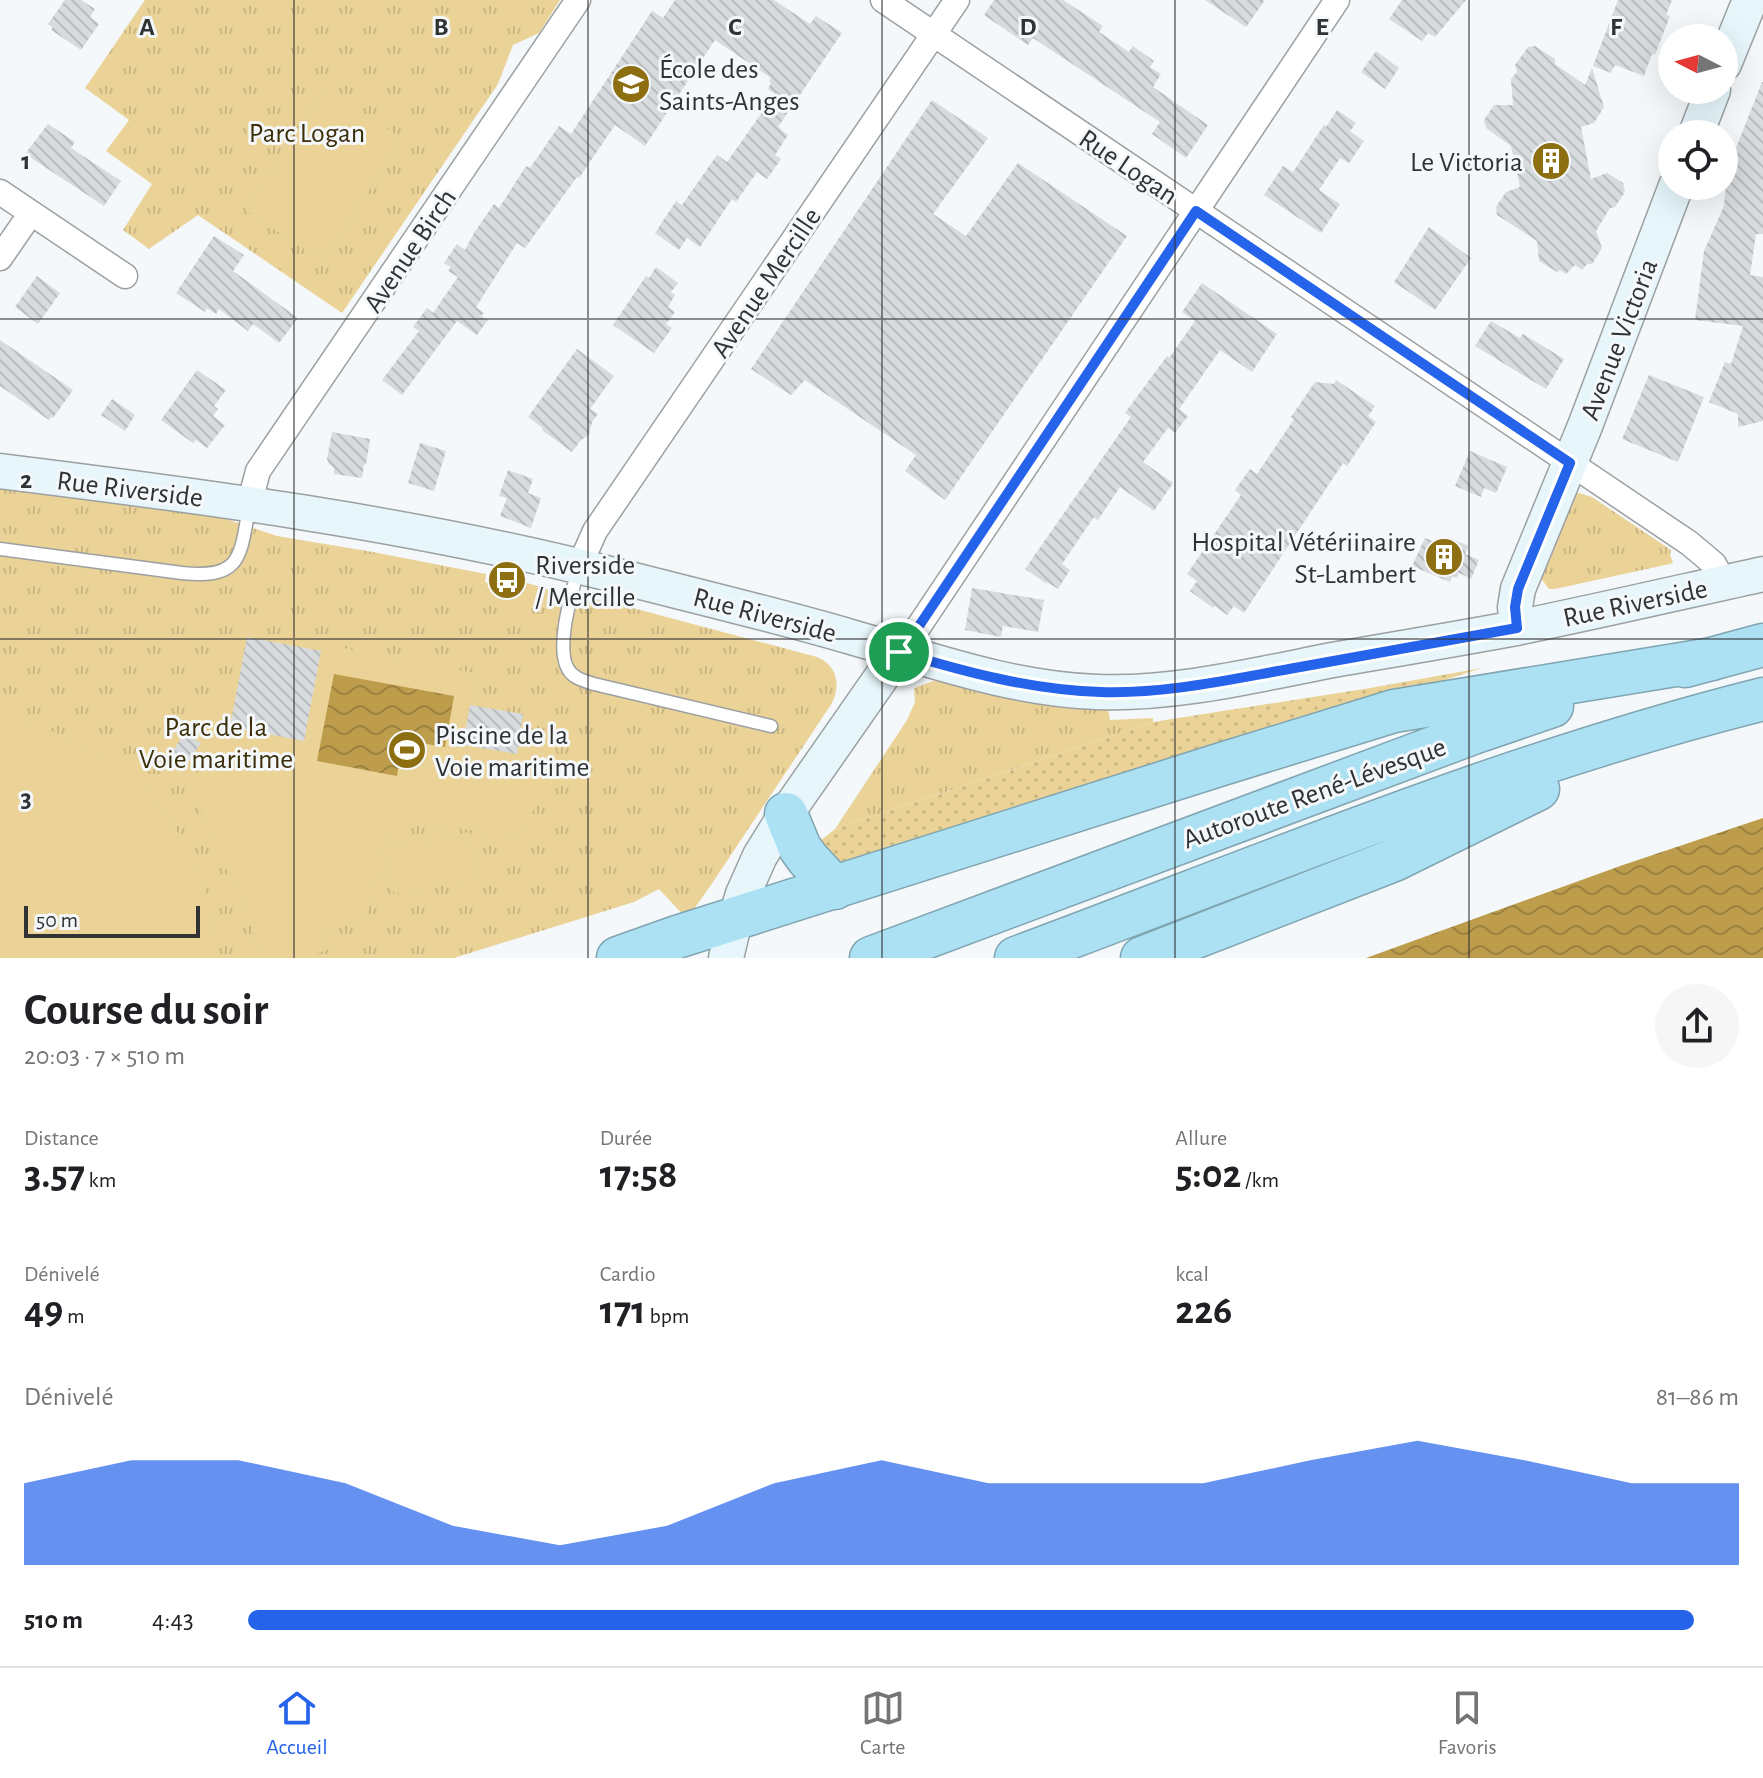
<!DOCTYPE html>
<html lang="fr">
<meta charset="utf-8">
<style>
:root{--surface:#fff;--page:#f6f6f6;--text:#202124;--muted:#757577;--line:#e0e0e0;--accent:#2563eb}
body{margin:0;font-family:"Alegreya Sans",sans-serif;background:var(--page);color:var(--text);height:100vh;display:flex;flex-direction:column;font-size:30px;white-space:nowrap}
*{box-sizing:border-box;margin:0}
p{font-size:26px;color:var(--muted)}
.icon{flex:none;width:44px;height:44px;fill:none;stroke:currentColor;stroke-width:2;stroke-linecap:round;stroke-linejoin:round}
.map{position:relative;height:958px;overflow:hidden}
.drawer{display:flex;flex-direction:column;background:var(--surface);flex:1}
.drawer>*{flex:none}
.needle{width:52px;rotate:276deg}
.buttons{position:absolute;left:1658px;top:24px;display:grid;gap:16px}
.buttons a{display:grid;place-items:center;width:80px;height:80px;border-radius:50%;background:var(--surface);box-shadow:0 8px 32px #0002;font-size:40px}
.scale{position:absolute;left:24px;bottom:20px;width:176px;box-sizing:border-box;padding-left:8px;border:4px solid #313233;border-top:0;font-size:22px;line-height:28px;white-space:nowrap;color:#313233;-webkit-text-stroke:6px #f4f8fa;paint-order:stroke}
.pin{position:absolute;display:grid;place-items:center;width:68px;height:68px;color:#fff;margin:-34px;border:4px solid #fff;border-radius:50%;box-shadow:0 2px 8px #0007}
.round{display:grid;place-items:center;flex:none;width:84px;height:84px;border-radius:42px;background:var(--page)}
.summary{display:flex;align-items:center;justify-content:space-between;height:136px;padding:0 24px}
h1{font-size:44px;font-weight:700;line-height:60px}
.figures{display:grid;grid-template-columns:repeat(3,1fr);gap:12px;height:136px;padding:8px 24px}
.figures div{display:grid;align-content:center}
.figures b{font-size:40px;font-weight:700}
.figures small{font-size:22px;font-weight:400}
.figures p{font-size:22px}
.chart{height:224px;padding:16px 24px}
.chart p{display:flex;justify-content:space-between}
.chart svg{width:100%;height:144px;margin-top:8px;fill:var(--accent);opacity:.7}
ul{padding:0 24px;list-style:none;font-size:26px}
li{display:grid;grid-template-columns:128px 96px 1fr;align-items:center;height:60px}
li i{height:20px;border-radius:10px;background:var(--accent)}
.tab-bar{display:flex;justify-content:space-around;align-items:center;height:112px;border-top:2px solid var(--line);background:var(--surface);font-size:22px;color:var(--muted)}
.tab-bar a{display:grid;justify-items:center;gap:4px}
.tab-bar .active{color:var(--accent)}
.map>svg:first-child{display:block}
</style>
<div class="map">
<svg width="1763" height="958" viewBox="0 0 1763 958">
<defs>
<pattern id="grass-dots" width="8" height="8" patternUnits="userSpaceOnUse" patternTransform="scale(2)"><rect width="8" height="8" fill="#ebd398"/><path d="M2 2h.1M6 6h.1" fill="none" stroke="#cab683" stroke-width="1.8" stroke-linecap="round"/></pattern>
<pattern id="park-tufts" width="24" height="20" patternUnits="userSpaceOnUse" patternTransform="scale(2)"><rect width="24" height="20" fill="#ebd398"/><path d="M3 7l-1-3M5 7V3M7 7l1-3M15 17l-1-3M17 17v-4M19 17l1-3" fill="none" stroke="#cab683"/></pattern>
<pattern id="water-waves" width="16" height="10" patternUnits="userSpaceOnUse" patternTransform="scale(2)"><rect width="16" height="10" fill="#bd9d4b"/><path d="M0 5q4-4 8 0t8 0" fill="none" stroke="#9a813f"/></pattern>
<pattern id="building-back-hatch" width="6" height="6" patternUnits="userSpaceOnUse" patternTransform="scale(2)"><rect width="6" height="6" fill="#d7dbdd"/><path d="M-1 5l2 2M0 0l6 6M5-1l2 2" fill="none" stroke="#b9bcbe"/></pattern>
</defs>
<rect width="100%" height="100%" fill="#f4f8fa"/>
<path fill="url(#grass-dots)" d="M1482 668 874 864H839L815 845 835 829 1153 722 1370 688Z"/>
<path fill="url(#park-tufts)" d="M145 0H560L539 33 513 45 498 84 342 313 198 215 149 249 123 230 152 184 106 151 129 120 85 88Z
M0 487 217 516 277 536 373 552 486 574 485 582 491 583 490 592 506 595 508 587H511L513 579C544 587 571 599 603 600L817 657C837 665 841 685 832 703L713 882 687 919 659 889 634 902 454 958H0Z
M1579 493 1592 497 1671 550 1670 555 1673 562 1670 564 1555 589H1549L1540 577 1575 494Z
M936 680 998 696 1038 703 1108 709 1110 720 1153 718V722L835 829 907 720 915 702 914 688Z"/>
<path fill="#ebd398" d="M325 88 403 139 323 261 245 210Z
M247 637 311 649 313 642 479 674 475 706 523 714 520 734 527 735 545 765 537 804 517 837 389 818 367 918 324 933 330 949 303 958H263L235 879 220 863 195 795 201 736 210 694 236 698Z
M0 717C124 739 209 832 219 958H0Z
M470 832 479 878 394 894 385 848Z"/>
<path fill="url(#water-waves)" d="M334 674 454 696 445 747 403 740 397 776 317 761Z
M1763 818V958H1366L1623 865Z"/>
<path fill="url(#building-back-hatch)" d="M65 0H81L95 9 90 17 99 24 81 50 51 30 53 27 48 24Z
M675 0H774L810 24 816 16 842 33 778 127 788 135 775 155 781 159 767 179 757 172 736 202 732 199 700 247 687 238 679 250 655 233 676 201 682 205 717 155 727 162 775 94 768 89 771 83 769 81 771 78 715 40 645 146 615 125 579 178 577 177 525 248 517 243 476 307 484 313 481 316 488 320 477 335 457 321 402 395 382 380 419 331 413 327 427 308 433 313 458 277 448 271 451 267 444 263 457 244 465 250 474 233 494 204 499 208 526 166 530 168 559 126 571 134 652 11 663 18Z
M994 0H1063L1103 26 1099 32 1129 52 1133 46 1154 61 1150 67 1161 74 1153 87 1208 125 1186 158 1152 134 1160 122 1033 38 1028 45 984 15Z
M1205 0H1265L1246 27Z
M1402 0H1466L1435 37 1428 33 1422 41 1389 19Z
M1618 0H1672L1666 15 1670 16 1655 55 1652 54 1644 76 1615 65 1611 73 1593 66Z
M1535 46 1555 59V64L1585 85 1592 68 1604 107 1594 123 1581 127 1591 179 1607 173 1623 183 1625 192 1615 207 1610 208 1596 231 1602 248 1592 264H1587L1582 270 1575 265 1566 274 1560 270 1557 272 1539 261 1537 241 1497 215 1496 207 1506 192 1520 187 1511 146 1486 128 1484 120 1494 105H1513L1511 79 1517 72 1515 65 1528 47Z
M1376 51 1399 68 1385 89 1361 72Z
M1762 82H1763V234H1756L1750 275 1763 277V421L1738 427V414L1709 402 1725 362 1731 364 1743 326 1695 320 1704 251 1724 206 1727 171Z
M932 100 988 138 933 214 966 236 1018 163 1127 236 945 500 905 471 916 455 805 380 791 395 751 369Z
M1337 110 1356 123 1350 131 1364 141 1349 163 1340 158 1319 190 1340 204 1321 233 1264 195 1283 166 1293 172 1324 125 1326 127Z
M48 124 75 142 71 148 121 181 104 206 25 154Z
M1429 227 1471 258 1435 310 1394 282Z
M214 236 244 255 233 271 298 318 279 343 253 324 248 331 219 309 216 314 207 308 205 312 176 293Z
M656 267 678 283 671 292 675 295 668 307 675 312 666 324 672 328 654 353 613 325 646 276 649 278Z
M37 276 60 293 38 324 15 307Z
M1202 283 1277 334 1252 372 1220 350 1179 409 1188 416 1175 433 1168 428 1143 462 1173 483 1154 511 1120 487 1098 520 1094 517 1062 564 1070 570 1058 589 1047 582V584L1025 569 1131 417 1125 413 1167 356 1169 358 1195 321 1182 312Z
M1491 321 1520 338 1523 334 1564 359 1546 389 1475 346Z
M0 340 73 390 53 418 51 417 49 420 0 386Z
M577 349 614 376 590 409 598 414 592 422 589 435 581 440 572 452 542 430 543 428 528 417Z
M197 370 226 390 214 406 218 409 213 416 225 425 207 448 196 440 193 443 161 420Z
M1649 375 1704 397 1678 462 1622 439Z
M1336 380 1375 406 1368 416 1376 422 1347 466 1343 463 1244 613 1234 606 1227 615 1215 606 1213 608 1190 591 1197 581 1187 574 1241 495 1235 490 1250 469 1257 474 1294 419 1291 417 1315 382 1334 384Z
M112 399 135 415 125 431 101 415Z
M332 432 370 439 366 465 364 464 362 478 334 474V468L329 464 327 459Z
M420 443 446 451 434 491 408 483Z
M1470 451 1507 467 1496 493 1484 488 1481 497 1455 486Z
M508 470 533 479 528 493 541 498 531 528 500 516 507 498 499 496Z
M1447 537 1469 546 1465 554 1479 560 1471 579 1459 573 1457 578 1452 576 1450 582 1412 566 1425 538 1444 545Z
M972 588 1044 600 1038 632 1003 626 1001 637 965 630Z
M247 637 321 651 304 741 230 727Z
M470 705 523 714 517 754 463 745Z
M184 733 201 743 188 763 172 753Z"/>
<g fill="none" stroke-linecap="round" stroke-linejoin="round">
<defs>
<path id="lane" d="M0 549 182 573C241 579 240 558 249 508
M578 570C572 593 555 647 568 669 573 678 584 681 594 684L771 726"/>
<path id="street" d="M883 0 1689 543 1714 564 1724 582
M0 192 125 276
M0 258 31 213
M249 505 258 471 578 0
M579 567 595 531 957 0
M899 652 919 626 1337 0"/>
<path id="secondary" d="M1724 64 1750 0
M1696 134 1713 90
M0 471C203 496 407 523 606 573 687 594 769 613 851 637 932 660 1011 689 1097 692 1177 695 1259 674 1338 659 1397 649 1457 639 1516 628 1599 611 1681 592 1763 574
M1517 628 1515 607 1518 589 1585 426 1676 186
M726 958 735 920 743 894 760 856 786 814 899 652"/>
<path id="highway" d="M1685 666 1763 645
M786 814 800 848 808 859 835 888
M618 958 677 937 1222 764 1394 711 1712 659
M871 958 1473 733 1552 706
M1016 958C1263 866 1507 763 1763 699
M1142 958 1394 860 1538 789"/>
</defs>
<use href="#lane" stroke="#9ca0a1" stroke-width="15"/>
<use href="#street" stroke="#9ca0a1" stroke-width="27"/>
<use href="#secondary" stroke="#9ca0a1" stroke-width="37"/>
<use href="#highway" stroke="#80a4b0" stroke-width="45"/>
<use href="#lane" stroke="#fff" stroke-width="12"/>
<use href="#street" stroke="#fff" stroke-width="24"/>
<use href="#secondary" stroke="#e6f6fb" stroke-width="34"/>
<use href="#highway" stroke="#abe1f3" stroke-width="42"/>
</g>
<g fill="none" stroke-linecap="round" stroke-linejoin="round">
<defs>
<path id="route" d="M1196 211 1570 463 1518 589 1515 607 1517 628C1441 641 1365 655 1289 669 1227 680 1164 694 1101 692 1032 690 965 672 899 652L919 626Z"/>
</defs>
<use href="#route" stroke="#fff" stroke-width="16"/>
<use href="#route" stroke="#2563eb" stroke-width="10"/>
</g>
<path fill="none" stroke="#313233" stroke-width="2" stroke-opacity="0.55" d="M294 0V958M588 0V958M882 0V958M1175 0V958M1469 0V958M0 319H1763M0 639H1763"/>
<defs>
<symbol id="school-disc" viewBox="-11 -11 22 22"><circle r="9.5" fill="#8d6f12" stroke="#f4f8fa"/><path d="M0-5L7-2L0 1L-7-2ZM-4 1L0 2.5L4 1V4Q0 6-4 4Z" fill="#fff"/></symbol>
<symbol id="building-disc" viewBox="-11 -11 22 22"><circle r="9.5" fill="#8d6f12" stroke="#f4f8fa"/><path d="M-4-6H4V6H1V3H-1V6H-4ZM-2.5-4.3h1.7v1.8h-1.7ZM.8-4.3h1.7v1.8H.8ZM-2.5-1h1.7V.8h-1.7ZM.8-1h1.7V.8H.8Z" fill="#fff"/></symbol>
<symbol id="bus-disc" viewBox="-11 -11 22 22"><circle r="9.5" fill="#8d6f12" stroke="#f4f8fa"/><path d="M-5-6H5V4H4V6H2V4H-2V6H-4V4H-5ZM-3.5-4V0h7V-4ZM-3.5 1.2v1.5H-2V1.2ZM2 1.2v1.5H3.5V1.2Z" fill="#fff"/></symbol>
<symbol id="stadium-disc" viewBox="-11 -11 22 22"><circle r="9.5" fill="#8d6f12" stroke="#f4f8fa"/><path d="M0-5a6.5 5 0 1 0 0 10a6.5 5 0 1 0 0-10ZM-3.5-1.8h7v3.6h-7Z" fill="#fff"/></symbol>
</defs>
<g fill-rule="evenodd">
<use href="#school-disc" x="609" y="62" width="44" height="44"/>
<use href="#building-disc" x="1529" y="139" width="44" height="44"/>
<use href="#building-disc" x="1422" y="535" width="44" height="44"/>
<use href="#bus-disc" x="485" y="558" width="44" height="44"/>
<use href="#stadium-disc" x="385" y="728" width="44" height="44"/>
</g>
<g text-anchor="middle" stroke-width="6" stroke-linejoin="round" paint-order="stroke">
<g font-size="28" fill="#313233" stroke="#f4f8fa" text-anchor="start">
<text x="659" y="78">École des<tspan x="659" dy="32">Saints-Anges</tspan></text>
<text x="1523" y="171" text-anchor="end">Le Victoria</text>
<text x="1416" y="551" text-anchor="end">Hospital Vétériinaire<tspan x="1416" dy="32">St-Lambert</tspan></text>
<text x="535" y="574">Riverside<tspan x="535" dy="32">/ Mercille</tspan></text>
<text x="435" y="744">Piscine de la<tspan x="435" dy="32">Voie maritime</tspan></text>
</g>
<g font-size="28" fill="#3b2e09" stroke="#f4f8fa">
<text x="307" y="142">Parc Logan</text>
<text x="216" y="736">Parc de la<tspan x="216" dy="32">Voie maritime</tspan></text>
</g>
<g font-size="28" fill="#313233" stroke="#f4f8fa">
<text transform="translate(1129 166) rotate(34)" y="10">Rue Logan</text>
<text transform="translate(409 250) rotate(-56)" y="10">Avenue Birch</text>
<text transform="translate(765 282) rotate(-56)" y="10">Avenue Mercille</text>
<text transform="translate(1618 339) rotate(-69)" y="10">Avenue Victoria</text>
<text transform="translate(130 488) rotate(7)" y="10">Rue Riverside</text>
<text transform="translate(1635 602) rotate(-12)" y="10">Rue Riverside</text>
<text transform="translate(765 614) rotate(15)" y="10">Rue Riverside</text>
<text transform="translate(1314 792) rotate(-20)" y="10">Autoroute René-Lévesque</text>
</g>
</g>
<g font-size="26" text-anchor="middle" font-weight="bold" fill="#313233" stroke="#f4f8fa" stroke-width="6" stroke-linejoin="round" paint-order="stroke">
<text x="147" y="35">A</text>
<text x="441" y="35">B</text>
<text x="735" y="35">C</text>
<text x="1028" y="35">D</text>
<text x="1322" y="35">E</text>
<text x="1616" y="35">F</text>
<text x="26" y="169">1</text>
<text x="26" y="488">2</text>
<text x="26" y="807">3</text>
</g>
</svg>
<div class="buttons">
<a><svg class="needle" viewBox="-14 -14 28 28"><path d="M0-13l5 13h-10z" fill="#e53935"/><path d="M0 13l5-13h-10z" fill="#757577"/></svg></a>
<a><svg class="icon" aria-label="locate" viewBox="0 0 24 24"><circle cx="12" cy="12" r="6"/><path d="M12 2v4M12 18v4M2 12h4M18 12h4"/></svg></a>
</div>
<div class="scale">50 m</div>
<div class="pin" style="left:899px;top:652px;background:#1e9e55"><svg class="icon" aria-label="arrive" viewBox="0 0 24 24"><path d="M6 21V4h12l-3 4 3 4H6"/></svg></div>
</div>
<section class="drawer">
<div class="summary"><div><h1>Course du soir</h1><p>20:03 · 7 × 510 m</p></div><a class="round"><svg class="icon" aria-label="share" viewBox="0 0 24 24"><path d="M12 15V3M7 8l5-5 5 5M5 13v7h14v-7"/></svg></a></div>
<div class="figures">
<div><p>Distance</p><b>3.57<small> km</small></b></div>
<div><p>Durée</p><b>17:58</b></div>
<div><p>Allure</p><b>5:02<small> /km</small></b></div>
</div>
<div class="figures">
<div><p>Dénivelé</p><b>49<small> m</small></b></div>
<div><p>Cardio</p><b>171<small> bpm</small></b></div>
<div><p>kcal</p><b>226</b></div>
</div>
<div class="chart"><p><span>Dénivelé</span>81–86 m</p>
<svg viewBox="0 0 160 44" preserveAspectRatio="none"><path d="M0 44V19L10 12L20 12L30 19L40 32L50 38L60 32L70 19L80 12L90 19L100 19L110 19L120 12L130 6L140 12L150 19L160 19V44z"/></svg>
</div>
<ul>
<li><b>510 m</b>4:43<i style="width:97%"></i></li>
</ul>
</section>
<nav class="tab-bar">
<a class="active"><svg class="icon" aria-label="home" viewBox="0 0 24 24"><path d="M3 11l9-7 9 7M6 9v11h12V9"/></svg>Accueil</a>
<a><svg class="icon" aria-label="map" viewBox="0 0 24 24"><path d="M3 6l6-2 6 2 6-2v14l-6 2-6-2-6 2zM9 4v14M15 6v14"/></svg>Carte</a>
<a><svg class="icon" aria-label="saved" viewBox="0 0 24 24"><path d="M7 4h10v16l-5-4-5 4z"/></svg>Favoris</a>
</nav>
